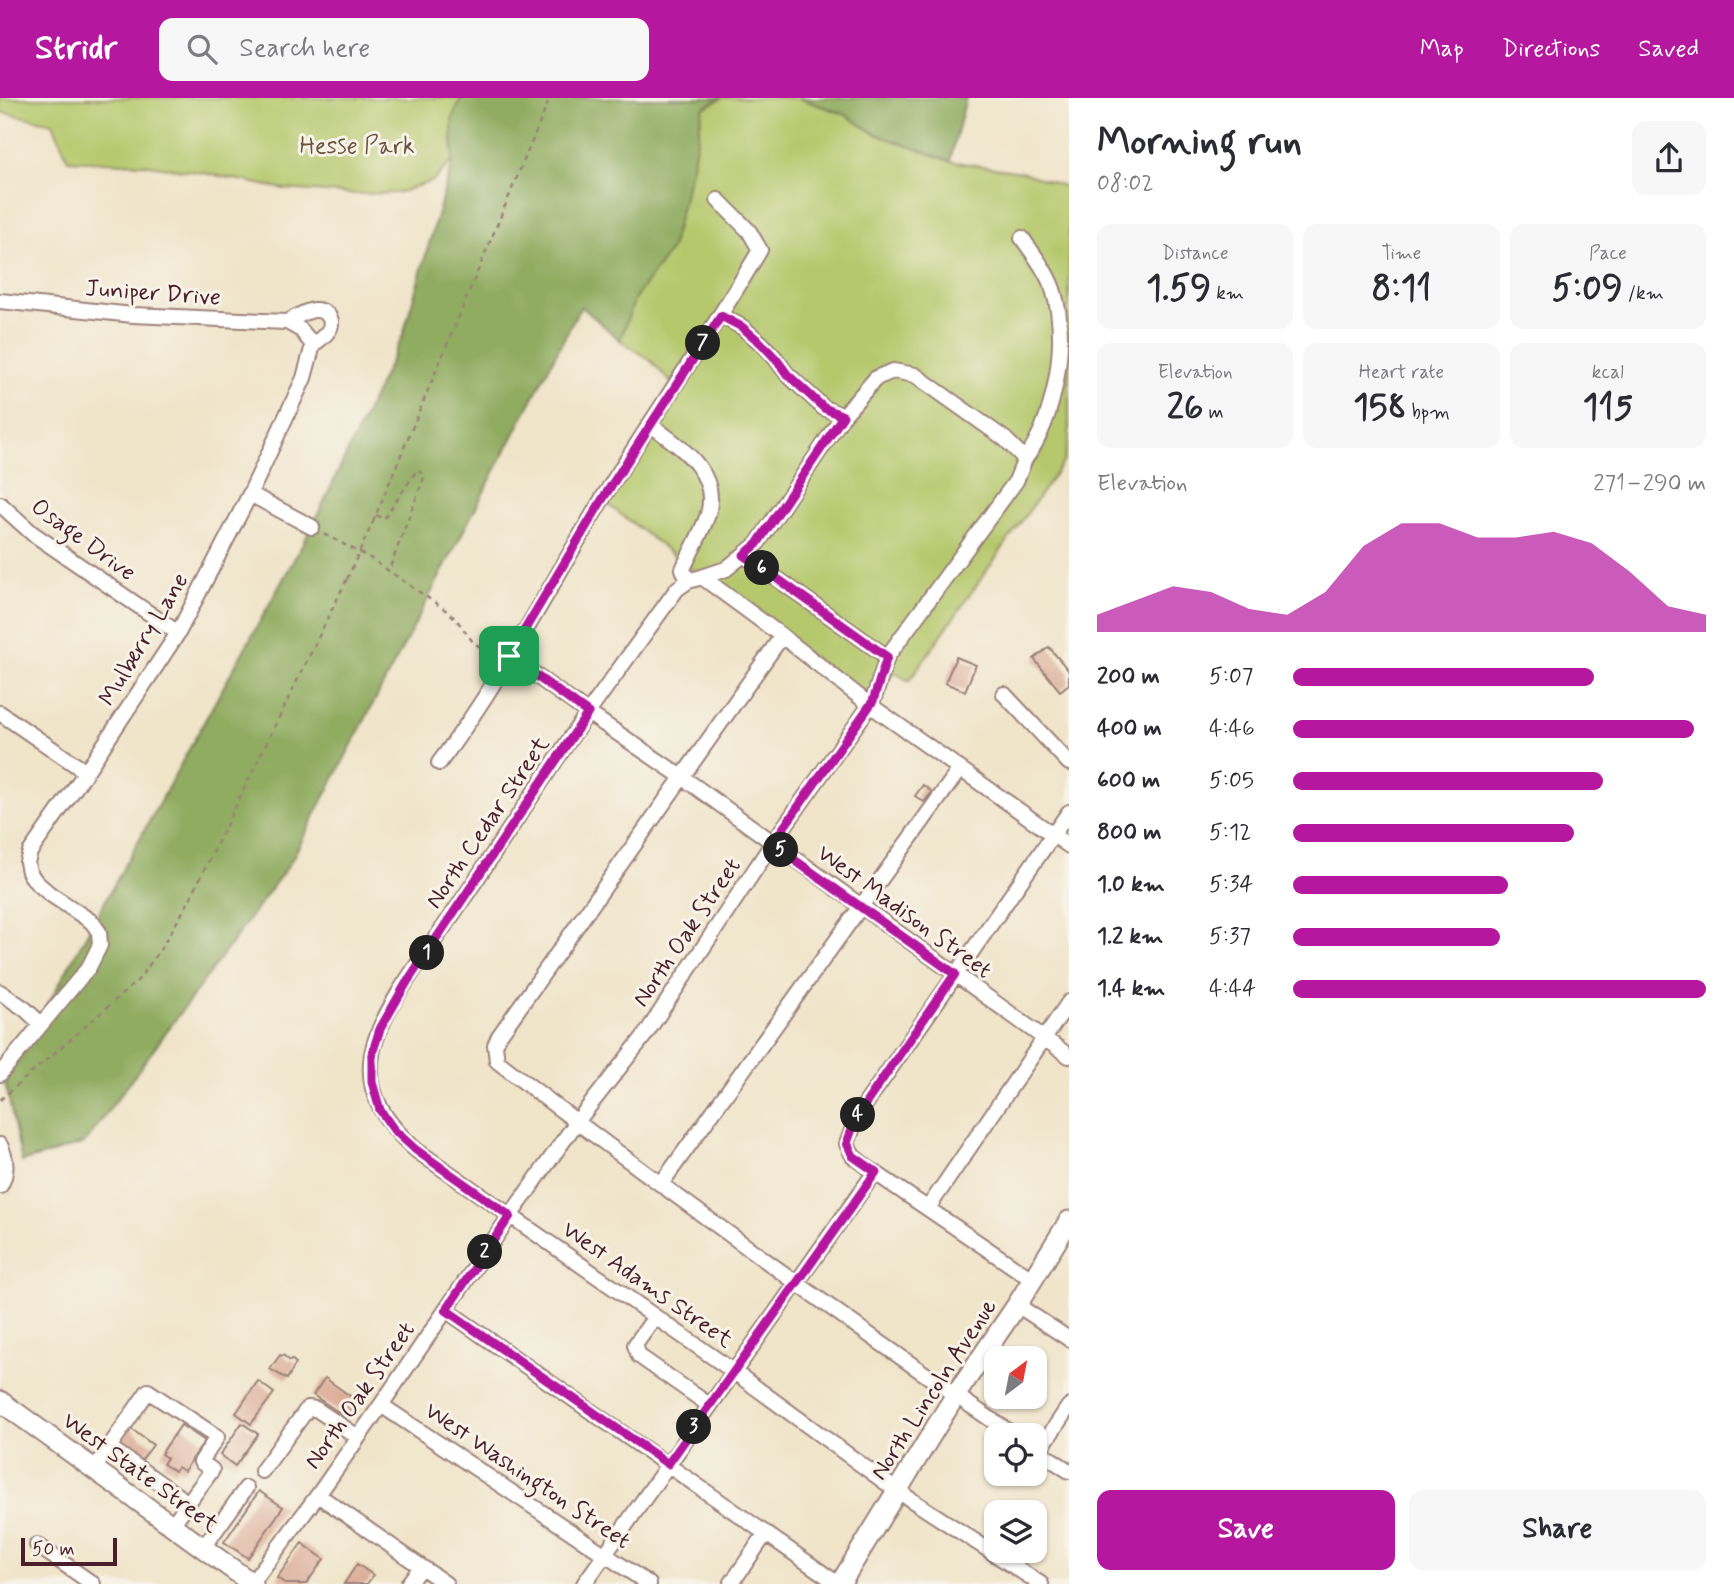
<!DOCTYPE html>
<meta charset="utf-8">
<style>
:root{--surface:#fff;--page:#f7f7f7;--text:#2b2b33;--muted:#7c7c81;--accent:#b5179e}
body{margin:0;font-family:Mynerve,sans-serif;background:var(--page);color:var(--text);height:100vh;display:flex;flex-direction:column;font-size:26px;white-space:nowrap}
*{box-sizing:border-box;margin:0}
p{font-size:23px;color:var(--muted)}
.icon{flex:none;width:38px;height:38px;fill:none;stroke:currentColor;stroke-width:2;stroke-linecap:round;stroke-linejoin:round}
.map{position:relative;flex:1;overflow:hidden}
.panel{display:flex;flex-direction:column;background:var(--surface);width:665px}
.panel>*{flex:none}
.needle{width:46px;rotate:32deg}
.tools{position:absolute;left:984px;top:1248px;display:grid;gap:14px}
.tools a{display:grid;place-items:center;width:63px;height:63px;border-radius:14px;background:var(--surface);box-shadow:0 2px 5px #0004;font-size:35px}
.scale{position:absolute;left:21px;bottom:18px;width:96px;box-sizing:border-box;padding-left:7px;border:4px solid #4a1f2b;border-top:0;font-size:19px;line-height:24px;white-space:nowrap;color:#4a1f2b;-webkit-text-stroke:5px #f7f3e8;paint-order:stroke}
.pin{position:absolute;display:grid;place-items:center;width:60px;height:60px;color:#fff;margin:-30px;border-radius:14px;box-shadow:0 4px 10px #0006}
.km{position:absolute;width:35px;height:35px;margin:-18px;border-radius:50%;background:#222;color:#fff;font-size:19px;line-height:35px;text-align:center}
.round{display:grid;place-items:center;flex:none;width:74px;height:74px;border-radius:14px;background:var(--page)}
.head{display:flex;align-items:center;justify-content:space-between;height:119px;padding:0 28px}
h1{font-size:38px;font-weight:700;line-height:52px}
.metrics{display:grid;grid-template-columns:repeat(3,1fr);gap:10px;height:119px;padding:7px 28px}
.metrics div{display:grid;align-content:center;border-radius:14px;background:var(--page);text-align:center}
.metrics b{font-size:35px;font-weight:700}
.metrics small{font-size:19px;font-weight:400}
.metrics p{font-size:19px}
.chart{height:196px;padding:14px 28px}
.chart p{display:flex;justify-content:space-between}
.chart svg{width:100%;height:126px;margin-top:7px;fill:var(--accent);opacity:.7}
.button{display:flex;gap:14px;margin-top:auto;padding:14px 28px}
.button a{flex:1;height:80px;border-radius:14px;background:var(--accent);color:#fff;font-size:28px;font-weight:700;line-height:80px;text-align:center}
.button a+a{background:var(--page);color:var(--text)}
ul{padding:0 28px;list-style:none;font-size:23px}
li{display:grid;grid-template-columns:112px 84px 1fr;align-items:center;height:52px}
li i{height:18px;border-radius:9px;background:var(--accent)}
header{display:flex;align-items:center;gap:42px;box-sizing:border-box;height:98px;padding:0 35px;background:var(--accent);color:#fff}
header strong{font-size:33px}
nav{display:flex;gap:38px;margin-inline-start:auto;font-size:24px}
.search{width:490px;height:63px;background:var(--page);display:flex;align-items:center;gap:18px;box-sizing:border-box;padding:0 24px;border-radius:14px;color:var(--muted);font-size:26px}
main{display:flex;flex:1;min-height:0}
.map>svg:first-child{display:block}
</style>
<header>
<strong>Stridr</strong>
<div class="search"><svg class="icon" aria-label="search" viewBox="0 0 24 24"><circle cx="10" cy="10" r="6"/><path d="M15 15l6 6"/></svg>Search here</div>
<nav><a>Map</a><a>Directions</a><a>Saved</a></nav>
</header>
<main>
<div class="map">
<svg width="1069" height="1486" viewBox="0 0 1069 1486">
<rect width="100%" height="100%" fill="#f7f3e8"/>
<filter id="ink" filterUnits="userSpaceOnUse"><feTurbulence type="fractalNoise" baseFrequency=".0143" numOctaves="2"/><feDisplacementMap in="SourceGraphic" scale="14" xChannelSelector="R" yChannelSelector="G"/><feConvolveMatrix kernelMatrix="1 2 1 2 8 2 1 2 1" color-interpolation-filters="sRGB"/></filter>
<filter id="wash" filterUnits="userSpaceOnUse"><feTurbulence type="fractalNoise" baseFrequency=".00686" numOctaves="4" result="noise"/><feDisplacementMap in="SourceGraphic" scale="28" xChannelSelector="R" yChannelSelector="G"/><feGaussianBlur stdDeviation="1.57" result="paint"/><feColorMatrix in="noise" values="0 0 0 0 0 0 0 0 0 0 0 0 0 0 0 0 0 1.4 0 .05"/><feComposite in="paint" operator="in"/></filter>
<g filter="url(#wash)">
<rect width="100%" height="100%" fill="#f0e4c9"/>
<path fill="#b5c86c" stroke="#80744c" stroke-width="2" d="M0 0H461L452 21 453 62 433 83 398 95 354 96 284 91 204 75 142 66 68 62 53 25 0 14Z
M722 0H798L844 16 876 36 950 63 1022 74 1069 90V340L1064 363 909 583 894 574 873 603 702 479 606 405 679 293 650 262 620 242 635 200 671 151 693 63 703 10Z"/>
<path fill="#90ac60" stroke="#6d6646" stroke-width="2" d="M461 0H722L703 10 693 63 671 151 635 200 620 242 581 208 290 765 85 1045 22 1064 5 984 312 429 403 237 453 62 452 21Z
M798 0H966L950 63 876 36 844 16Z"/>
<g id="blocks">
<path fill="#ddae9a" d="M1049 549 1069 573V586L1060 593 1034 561Z
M956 559 976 567 965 593 945 585Z
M923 687 932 694 924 704 915 698Z
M280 1257 282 1258 283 1257 290 1263 291 1261 296 1265 287 1281 270 1271Z
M325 1280 357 1303 346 1319 313 1297Z
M258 1283 274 1295 251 1326 236 1315Z
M242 1325 258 1336 235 1368 220 1357Z
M181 1327 205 1343 184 1373 178 1369 175 1373 163 1366 167 1360 161 1356Z
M130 1330 153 1347 141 1363 118 1347Z
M259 1393 283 1409 248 1460 224 1444Z
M302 1445 324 1461 306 1486H286L277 1480Z
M357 1466 373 1477 367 1486H344Z"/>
</g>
</g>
<g filter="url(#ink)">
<use href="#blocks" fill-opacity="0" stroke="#9d827a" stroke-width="2"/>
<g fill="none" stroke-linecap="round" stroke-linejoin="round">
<defs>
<path id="minor" d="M1022 140C1034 157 1046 172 1053 191 1069 241 1056 319 1025 361
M0 203 133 217 287 224 301 232 313 247 304 280 250 396 178 535 86 674 30 754 27 764 29 774 36 784 50 796 92 824 99 834 100 847 89 869 0 976
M721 218 742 229 761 245 776 261 787 276 824 310 843 318
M287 224C295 220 305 213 314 212 324 211 334 219 330 230 327 237 319 242 313 247
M651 327C680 349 720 374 708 416 703 432 690 455 683 471L688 483
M250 396 312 429
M0 406 32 435 178 535
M744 457 887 559
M782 538 499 938 495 947 497 963C576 1024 656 1083 736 1141 828 1208 920 1274 1014 1337
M509 558 588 615 682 679 1069 958
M1004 596 1069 665
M0 615 86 674
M439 665C501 583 548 491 601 403 653 319 710 237 760 152L749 133 718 102
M0 894 25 911 41 926
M0 1047C7 1061 8 1074 0 1088
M661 1086 960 671
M928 1110 1069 904
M1033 1182 868 1070 853 1058 847 1046 857 1018 1069 714
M1017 1207 1069 1241
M446 1212 838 1486
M655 1219 635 1247 639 1258 709 1307
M381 1307 649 1486
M109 1349 188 1405
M1034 1350 1069 1373
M1039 1353 1069 1308
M94 1371 148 1293 217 1339 201 1364 212 1372 172 1427
M262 1373 308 1310 316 1311 358 1339
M318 1397 446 1486
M37 1447 93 1486
M203 1450 246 1390
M251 1486 318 1397 381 1307 510 1118 576 1025 645 937 772 746 873 603 887 559 1016 383 1025 361 1005 341 915 277 893 273 876 280 843 318 757 446 726 471 702 479
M408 1486 421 1469
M584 1486 875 1074
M731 1486 766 1435
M1041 1486 896 1392 733 1273 416 1052C387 1026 365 998 372 956 379 913 432 847 457 810 501 745 543 680 587 616 617 574 647 532 677 491L688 483 702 479 782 538 870 607 1069 748"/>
<path id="major" d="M0 1303 253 1486
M840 1486 955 1298 1017 1207 1069 1123"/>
</defs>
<use href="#minor" stroke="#9d827a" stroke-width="18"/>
<use href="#major" stroke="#9d827a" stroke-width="23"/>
<path stroke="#9d827a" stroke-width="2.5" stroke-dasharray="5 5" stroke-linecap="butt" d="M376 417 384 421 417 372 425 377 389 472
M373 424 550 0
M324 436 370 460 447 513 456 521 473 544 495 560
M0 1002 94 921 139 881 162 849 188 805 347 481"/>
<use href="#minor" stroke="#fff" stroke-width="14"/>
<use href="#major" stroke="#fff" stroke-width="19"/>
<path stroke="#9d827a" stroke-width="2.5" stroke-dasharray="5 5" stroke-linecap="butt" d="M347 481 373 424"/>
</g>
</g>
<g fill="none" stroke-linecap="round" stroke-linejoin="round" filter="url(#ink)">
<defs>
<path id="route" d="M721 218 742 229 761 245 776 261 787 276 824 310 843 318 757 446 744 457 887 559 873 603 772 746 955 876 857 1018 847 1045 853 1058 876 1074 668 1366 446 1212 510 1118 416 1052 394 1032 380 1012 372 984V956L380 931 407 884 588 615 509 558 602 402Z"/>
</defs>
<use href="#route" stroke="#fff" stroke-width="14"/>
<use href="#route" stroke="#b5179e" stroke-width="9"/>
</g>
<g text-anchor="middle" stroke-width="6" stroke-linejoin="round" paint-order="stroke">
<g font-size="24" fill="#6a523e" stroke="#f7f3e8">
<text x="357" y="55">Hesse Park</text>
</g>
<g font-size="24" fill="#4a1f2b" stroke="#f7f3e8">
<text transform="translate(153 194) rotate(4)" y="8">Juniper Drive</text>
<text transform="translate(84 441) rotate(36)" y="8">Osage Drive</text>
<text transform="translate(143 541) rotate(-59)" y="8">Mulberry Lane</text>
<text transform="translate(487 724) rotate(-56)" y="8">North Cedar Street</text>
<text transform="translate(905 813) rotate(36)" y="8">West Madison Street</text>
<text transform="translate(686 834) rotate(-56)" y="8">North Oak Street</text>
<text transform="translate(648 1186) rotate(35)" y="8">West Adams Street</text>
<text transform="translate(933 1291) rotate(-57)" y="8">North Lincoln Avenue</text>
<text transform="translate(359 1297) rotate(-55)" y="8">North Oak Street</text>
<text transform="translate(141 1374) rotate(36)" y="8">West State Street</text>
<text transform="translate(528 1377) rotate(34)" y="8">West Washington Street</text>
</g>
</g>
</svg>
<div class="tools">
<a><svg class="needle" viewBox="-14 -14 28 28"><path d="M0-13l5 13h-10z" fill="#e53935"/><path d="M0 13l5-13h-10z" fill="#7c7c81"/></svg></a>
<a><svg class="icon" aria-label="locate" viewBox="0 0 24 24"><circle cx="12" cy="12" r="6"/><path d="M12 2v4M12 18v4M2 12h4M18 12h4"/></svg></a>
<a><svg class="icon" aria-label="layers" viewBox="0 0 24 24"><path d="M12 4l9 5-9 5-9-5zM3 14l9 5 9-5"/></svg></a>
</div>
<div class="scale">50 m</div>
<div class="pin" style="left:509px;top:558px;background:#1e9e55"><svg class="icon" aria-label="arrive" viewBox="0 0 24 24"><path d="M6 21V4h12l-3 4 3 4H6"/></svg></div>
<b class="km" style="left:427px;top:855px">1</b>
<b class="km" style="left:485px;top:1154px">2</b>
<b class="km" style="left:694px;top:1329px">3</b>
<b class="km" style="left:858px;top:1017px">4</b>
<b class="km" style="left:781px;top:752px">5</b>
<b class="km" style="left:762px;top:470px">6</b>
<b class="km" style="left:703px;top:245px">7</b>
</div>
<section class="panel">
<div class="head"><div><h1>Morning run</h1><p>08:02</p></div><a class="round"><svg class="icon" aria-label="share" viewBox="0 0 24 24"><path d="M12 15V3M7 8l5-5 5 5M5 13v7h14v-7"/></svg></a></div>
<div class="metrics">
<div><p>Distance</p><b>1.59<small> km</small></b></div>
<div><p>Time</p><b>8:11</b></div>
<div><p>Pace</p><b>5:09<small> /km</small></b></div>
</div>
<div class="metrics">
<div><p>Elevation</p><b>26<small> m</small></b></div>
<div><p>Heart rate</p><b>158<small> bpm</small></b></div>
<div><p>kcal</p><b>115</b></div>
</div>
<div class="chart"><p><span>Elevation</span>271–290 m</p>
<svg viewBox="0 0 160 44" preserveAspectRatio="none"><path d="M0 44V38L10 33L20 28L30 30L40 36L50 38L60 30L70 14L80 6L90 6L100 11L110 11L120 9L130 13L140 23L150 35L160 38V44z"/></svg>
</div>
<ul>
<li><b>200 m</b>5:07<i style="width:73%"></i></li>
<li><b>400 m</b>4:46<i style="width:97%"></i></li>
<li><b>600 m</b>5:05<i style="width:75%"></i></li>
<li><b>800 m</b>5:12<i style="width:68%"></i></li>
<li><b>1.0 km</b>5:34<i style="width:52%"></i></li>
<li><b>1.2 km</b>5:37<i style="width:50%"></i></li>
<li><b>1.4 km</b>4:44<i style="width:100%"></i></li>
</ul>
<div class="button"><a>Save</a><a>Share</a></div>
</section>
</main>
